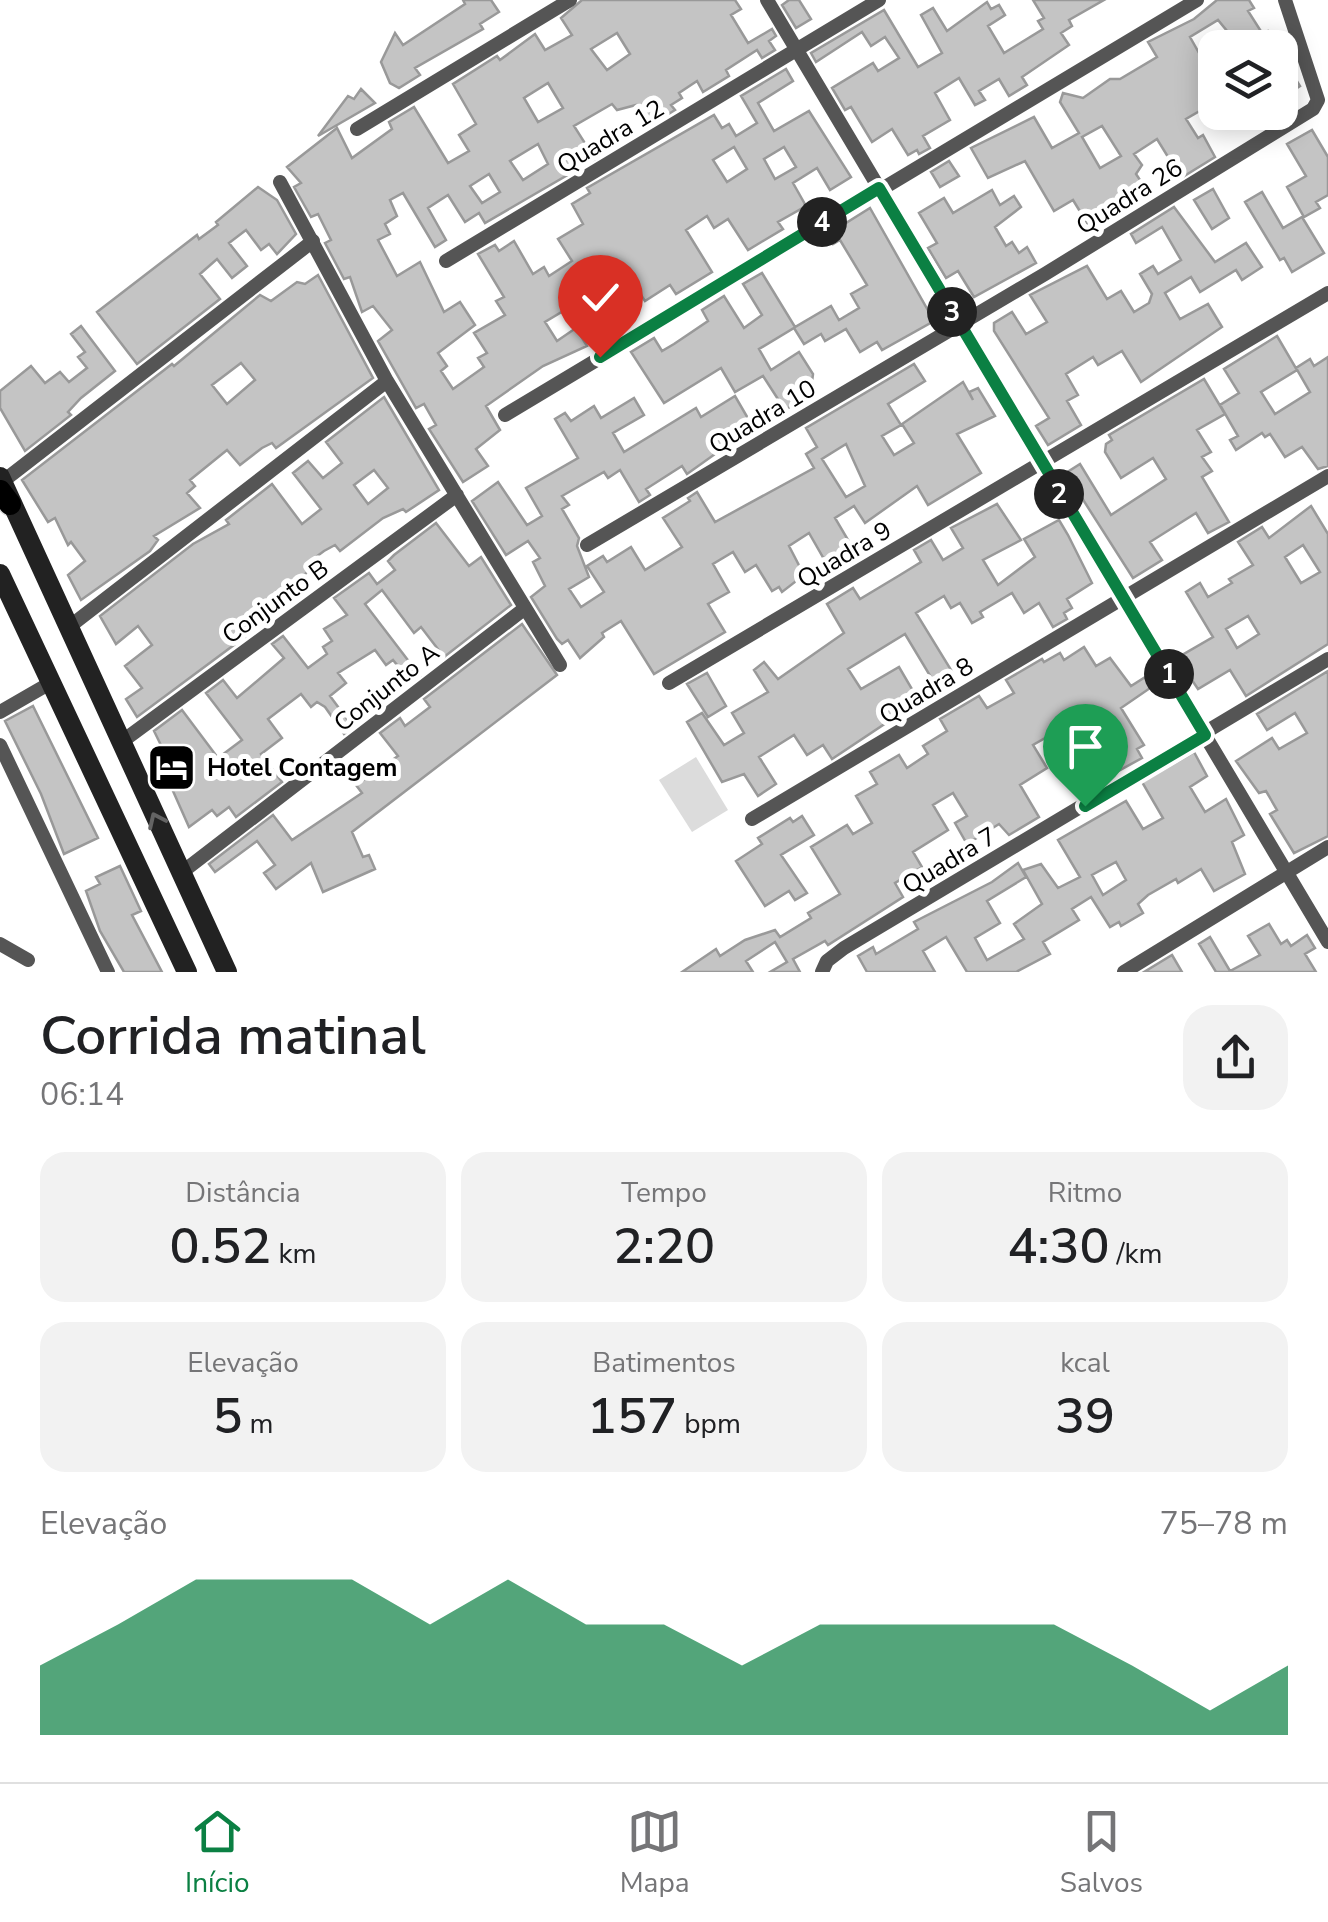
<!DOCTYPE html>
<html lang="pt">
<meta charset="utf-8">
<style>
:root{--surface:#fff;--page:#f2f2f2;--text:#202124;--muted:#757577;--line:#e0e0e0;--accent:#0b8043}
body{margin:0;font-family:"Nunito Sans",sans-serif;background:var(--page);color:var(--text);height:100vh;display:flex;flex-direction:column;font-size:38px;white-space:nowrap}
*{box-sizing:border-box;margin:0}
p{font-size:32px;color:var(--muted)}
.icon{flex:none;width:55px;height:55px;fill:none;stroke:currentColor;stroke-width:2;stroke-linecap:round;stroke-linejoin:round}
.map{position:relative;height:972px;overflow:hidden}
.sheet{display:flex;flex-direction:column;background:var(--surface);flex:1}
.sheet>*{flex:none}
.tools{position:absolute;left:1198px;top:30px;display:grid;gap:20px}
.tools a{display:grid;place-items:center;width:100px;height:100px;border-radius:20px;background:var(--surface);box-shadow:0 5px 25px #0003;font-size:50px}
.pin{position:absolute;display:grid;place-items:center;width:85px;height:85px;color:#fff;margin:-102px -42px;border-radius:50% 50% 50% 0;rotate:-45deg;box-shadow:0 0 10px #0007}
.pin .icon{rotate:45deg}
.km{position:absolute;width:50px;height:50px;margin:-25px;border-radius:50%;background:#222;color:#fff;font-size:28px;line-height:50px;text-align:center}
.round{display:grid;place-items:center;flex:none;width:105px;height:105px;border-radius:30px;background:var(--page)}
.summary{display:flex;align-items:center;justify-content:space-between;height:170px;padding:0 40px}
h1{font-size:55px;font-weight:600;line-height:75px}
.figures{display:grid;grid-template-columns:repeat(3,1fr);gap:15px;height:170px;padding:10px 40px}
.figures div{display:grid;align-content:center;border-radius:25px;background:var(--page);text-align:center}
.figures b{font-size:50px;font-weight:600}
.figures small{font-size:28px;font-weight:400}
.figures p{font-size:28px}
.chart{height:280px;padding:20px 40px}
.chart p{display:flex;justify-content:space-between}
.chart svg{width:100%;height:180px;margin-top:10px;fill:var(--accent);opacity:.7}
.dock{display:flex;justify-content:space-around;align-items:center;height:140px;border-top:2px solid var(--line);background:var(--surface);font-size:28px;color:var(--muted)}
.dock a{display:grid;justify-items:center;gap:5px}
.dock .active{color:var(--accent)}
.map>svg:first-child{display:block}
</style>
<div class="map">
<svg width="1328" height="972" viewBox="0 0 1328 972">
<rect width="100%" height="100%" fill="#fff"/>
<path fill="#dcdcdc" d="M696 757 728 810 692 832 659 780Z"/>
<path fill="#c4c4c4" stroke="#999" stroke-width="2.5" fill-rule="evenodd" d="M463 0H491L499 12 480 24 483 29 415 68 420 75 399 88 390 83 381 62 395 33 403 45 465 4Z
M582 0H735L741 9 731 15 748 43 772 29 776 36 769 41 775 50 762 58 757 50 726 70 729 76 703 92 697 81 679 93 682 98 671 105 675 110 649 126 636 105 617 110 612 104 574 126 595 159 485 223 479 213 465 222 448 195 428 208 446 240 435 247 403 193 390 200 397 216 385 224 390 234 378 240 397 276 420 262 444 312 460 302 475 325 438 353 447 366 441 371 453 389 484 367 478 358 487 353 474 333 505 315 496 301 504 297 478 254 495 245 499 251 514 241 533 274 544 267 549 276 572 261 558 239 583 224 572 204 590 193 587 188 714 115 722 128 729 124 736 136 757 123 741 96 786 69 793 81 758 103 774 131 809 111 851 177 830 190 817 168 793 183 806 206 778 222 783 229 748 250 728 219 714 228 707 216 686 230 712 272 676 294 670 285 645 301 633 283 587 311 595 324 579 333 565 310 545 322 557 341 576 328 587 346 543 366 486 406 500 430 476 449 488 466 463 482 429 429 436 425 424 404 416 408 378 341 392 330 373 306 362 312 350 277 344 279 325 243 331 240 318 214 311 217 294 187 301 183 287 167 337 128 352 158 392 129 389 122 414 107 448 163 469 151 459 135 476 124 453 84 497 56 500 60 535 34 545 50 572 35 561 18ZM617 33 630 54 607 70 591 49ZM548 83 563 108 538 122 524 98ZM538 144 548 164 523 180 510 161ZM734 147 747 169 727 182 713 160ZM784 147 796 167 775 179 764 159ZM489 174 500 192 482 203 470 186Z
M789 0H799L811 19 796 28 782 5Z
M1033 0H1104L1069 20 1072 26 1061 33 1069 45 1022 77 1027 85 1009 96 999 79 979 91 985 100 975 105 959 78 935 93 950 120 923 136 930 148 919 154 917 150 908 155 892 129 872 142 851 107 845 110 832 88 873 63 878 71 899 58 885 37 871 46 862 32 816 62 811 53 884 10 918 67 942 53 921 15 933 8 947 31 987 2 991 9 999 5 1005 15 988 26 1004 53 1043 29 1038 21 1044 18Z
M1217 0H1249L1254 8 1248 11 1262 33 1268 31 1274 41 1263 48H1241L1218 20 1190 37 1203 60 1215 53V102L1186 119 1198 138 1203 135 1215 157 1181 178 1157 139 1134 154 1142 165 1136 174 1144 186 1105 214 1109 221 1092 231 1073 200 1054 211 1025 161 988 178 971 148 1034 117 1052 148 1079 133 1060 102 1063 93 1083 98 1110 79H1120L1157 57 1148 42 1194 19ZM1102 126 1121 156 1100 168 1082 137Z
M1280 54 1300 86 1280 99Z
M361 89 375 103 318 136 348 96 354 99Z
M1312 130 1328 157V195L1316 202 1320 208 1304 217 1287 187 1306 176 1287 144Z
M949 161 959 176 940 187 931 172Z
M258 187 277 200 296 234 277 254 269 244 261 250 246 230 229 243 247 266 232 278 217 259 200 274 220 299 137 364 97 312 197 235 199 239 218 225 216 222Z
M1213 189 1229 218 1212 229 1194 200Z
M992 190 1000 205 1014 196 1021 207 995 227 1006 246 1012 242 1019 253 1027 247 1036 263 974 297 958 271 946 278 928 248 937 243 919 213 944 198 953 213Z
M1262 192 1283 228 1302 217 1324 253 1292 272 1284 258 1280 260 1245 202Z
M1174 207 1215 262 1246 243 1262 267 1242 280 1236 270 1200 292 1191 277 1165 293 1180 319 1208 304 1222 327 1141 382 1122 351 1098 365 1093 357 1066 374 1078 395 1067 401 1081 425 1048 445 1036 426 1049 418 994 331V323L1012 312 1026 334 1047 322 1030 295 1087 266 1107 299 1121 291 1134 312 1149 303 1152 294 1140 274 1153 266 1158 274 1181 260 1162 227 1136 243 1131 234Z
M870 208 934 321 882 350 877 342 860 352 846 329 825 341 821 334 804 344 794 328 759 349 771 370 799 352 813 374 812 382 796 391 804 404 797 408 795 404 785 410 763 376 735 392 721 368 664 403 631 352 654 338 662 351 674 344 708 321 702 310 724 296 744 328 762 315 743 284 762 273 795 327 831 306 839 320 859 308 851 294 867 285 840 240 833 244 827 235Z
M318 275 373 378 276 448 272 443 262 448 240 465 227 450 190 480 195 486 187 493 200 508 154 536 158 540 150 551 81 600 68 575 85 561 71 542 68 545 55 518 48 522 22 480 172 364 174 366 260 295 271 301 297 282 305 284ZM241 363 255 380 227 404 212 385Z
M81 326 115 371 81 398 68 412 71 415 25 451 0 408V391L31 366 45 383 60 372 69 382 87 368 78 357 85 352 71 334Z
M1277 336 1297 370 1261 392 1275 414 1310 392 1296 368 1310 359 1314 366 1328 357V466L1318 469 1302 447 1285 457 1270 434 1265 437 1262 433 1236 450 1230 440 1238 436 1220 405 1239 393 1224 369Z
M914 364 925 381 888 404 901 425 882 436 894 455 914 443 902 424 963 382 973 400 969 392 978 388 995 416 957 434 981 473 928 505 917 486 865 523 854 506 835 518 851 545 824 559 809 533 789 546 804 575 782 592 779 587 772 591 756 565 745 572 733 552 713 564 729 592 708 604 725 632 654 674 621 621 602 633 604 637 580 658 568 640 562 644 557 639 531 597 545 586 533 562 540 558 528 541 506 555 472 501 498 482 527 525 542 516 526 488 578 458 555 419 565 413 571 421 594 406 601 418 634 398 644 415 613 433 624 452 696 408 701 417 735 396 753 427 687 474 682 466 646 489 650 495 639 502 620 470 608 478 604 472 562 496 569 505 562 509 579 538 577 546 589 577 569 589 581 607 604 592 587 566 603 556 607 562 631 547 645 570 682 547 663 518 690 501 688 498 697 492 715 522 814 468 806 454 817 447 806 428ZM846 444 865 486 846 497 822 459Z
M1204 379 1225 414 1197 430 1211 452 1202 457 1212 471 1202 477 1229 522 1208 533 1196 513 1150 542 1162 560 1133 578 1066 473 1080 464 1111 515 1166 479 1153 458 1121 478 1105 452 1106 444 1112 440 1109 435Z
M384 397 439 490 406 512 403 509 383 518 340 551 335 545 324 551 305 565 309 571 291 585 298 594 281 610 137 717 126 699 142 688 125 666 152 645 138 626 116 644 100 616 193 544 229 524 226 520 272 484 302 524 321 509 293 473 308 461 323 478 342 463 326 442ZM374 470 388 488 368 504 354 485Z
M997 504 1021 540 983 560 998 585 1035 557 1024 539 1059 520 1068 535 1092 583 1067 599 1072 608 1064 613 1067 619 1053 627 1039 603 1024 613 1012 593 980 612 983 617 972 623 960 603 951 608 944 596 916 613 956 678 938 689 905 634 848 669 861 689 899 667 919 701 832 759 823 745 807 755 794 735 759 757 776 784 758 796 744 774 722 782 687 722 702 713 724 745 744 733 732 713 768 692 754 670 764 662 778 679 844 633 827 604 853 588 860 599 900 575 921 562 914 550 931 540 943 560 963 548 951 528Z
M1311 506 1328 534V644L1246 696 1230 670 1198 689 1177 658 1213 637 1186 592 1200 583 1208 597 1232 583 1229 579 1253 565 1238 542 1262 527 1269 538ZM1303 545 1320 572 1301 583 1285 557ZM1248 616 1259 634 1237 648 1226 629Z
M436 523 469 566 481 557 511 605 444 657 421 627 414 633 382 590 365 604 420 676 411 682 393 660 386 665 375 650 338 673 346 683 330 696 353 727 344 734 325 707 317 702 311 707 301 694 268 719 282 738 261 754 282 782 236 817 229 807 217 816 212 810 189 827 173 791 181 786 154 731 182 710 218 758 242 740 206 693 223 680 237 698 284 658 272 644 283 636 308 668 327 654 323 647 332 641 324 629 347 615 334 598 369 573 377 584 395 570 388 561 394 555Z
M522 624 557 675 352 832 363 857 369 855 375 869 323 892 311 863 276 889 264 873 275 865 257 841 215 872 209 864 273 815 292 840 362 793 356 785 398 756 380 733 400 718 405 726 430 707 424 699Z
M1084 647 1096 666 1110 658 1131 686 1150 674 1156 684 1121 708 1144 745 1137 749 1142 758 1102 780 1098 774 1081 783 1054 733 1033 745 1047 768 1020 785 1039 817 1009 835 999 824 967 844 955 823 967 816 953 793 933 805 948 830 913 852 922 867 895 883 903 897 828 945 825 941 793 959 800 972H770L787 962 775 942 746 961 753 972H682L716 949 720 956 745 940 775 930 780 937 811 918 808 913 840 894 811 847 847 825 853 834 872 823 856 796 877 784 870 772 899 755 907 768 928 754 923 746 947 731 940 719 979 696 987 708 1014 693 1006 680 1042 659 1044 662 1060 653 1064 660Z
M1328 671V836L1294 853 1270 814 1277 810 1266 791 1259 793 1236 761 1272 738 1279 749 1307 733 1295 713 1267 730 1257 714Z
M707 673 726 706 708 717 687 684Z
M33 706 98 838 64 854 41 794 5 721Z
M1194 752 1207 776 1190 787 1205 812 1226 799 1244 835 1232 842 1245 874 1214 891 1201 869 1178 883 1176 879 1148 895 1138 904 1143 913 1121 926 1119 922 1110 927 1091 897 1072 909 1079 920 1043 942 1050 954 1016 972H967L946 937 923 951 935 972H867L858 956 873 947 876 954 918 929 914 922 992 882 1018 863 1026 877 987 901 1000 923 975 938 987 960 1024 939 1014 924 1042 904 1023 870 1041 864 1058 888 1080 877 1058 840 1126 801 1143 829 1163 818 1142 782ZM1116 862 1126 880 1103 895 1092 875Z
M802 816 814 835 781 855 807 893 795 900 789 891 765 906 736 861 762 844 758 838 790 818 793 822Z
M120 866 141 911 132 915 162 972H124L100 931 86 891 100 884 96 877Z
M1269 924 1281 944 1287 940 1291 946 1307 935 1315 948 1305 954 1316 972H1216L1199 944 1210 937 1230 971 1260 955 1248 936Z
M1172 955 1182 972H1144Z"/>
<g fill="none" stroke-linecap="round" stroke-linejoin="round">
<defs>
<path id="primary" d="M0 491 10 504"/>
</defs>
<use href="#primary" stroke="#dbdbdb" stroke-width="25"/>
<path stroke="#555" stroke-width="14" d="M767 0 1328 942
M357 129 570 0
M280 182 387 381 560 665
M446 261 879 0
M505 415 1197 0
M2 482 313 241
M587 545 1045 274 1313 109 1318 100 1285 0
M69 627 387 381
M669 683 1328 293
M0 712 52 682
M120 743 457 495
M0 745 108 972
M752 819 1328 476
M181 873 524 609
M0 944 28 960
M822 972 827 961 844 948 1328 659
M1124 972 1328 847"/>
<path stroke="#222" stroke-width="20" d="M0 477 227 972
M0 574 187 972"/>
<use href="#primary" stroke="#000" stroke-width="22"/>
</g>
<defs><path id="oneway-chevron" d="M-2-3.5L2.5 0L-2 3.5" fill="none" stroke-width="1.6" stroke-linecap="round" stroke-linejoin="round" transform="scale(2.5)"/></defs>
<use stroke="#646464" href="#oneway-chevron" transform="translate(156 820) rotate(-115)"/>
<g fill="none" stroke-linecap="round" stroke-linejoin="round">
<defs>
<path id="route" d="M600 357 879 188 1205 735 1085 806"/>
</defs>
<use href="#route" stroke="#fff" stroke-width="20"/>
<use href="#route" stroke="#0b8043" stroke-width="12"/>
</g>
<defs>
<symbol id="hotel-square" viewBox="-11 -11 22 22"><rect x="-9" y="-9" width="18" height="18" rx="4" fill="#000" stroke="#fff"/><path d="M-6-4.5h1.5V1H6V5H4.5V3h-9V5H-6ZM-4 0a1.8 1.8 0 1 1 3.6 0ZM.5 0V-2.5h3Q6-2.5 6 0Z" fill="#fff"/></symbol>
</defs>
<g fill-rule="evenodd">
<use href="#hotel-square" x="144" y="740" width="55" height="55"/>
</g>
<g text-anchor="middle" stroke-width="10" stroke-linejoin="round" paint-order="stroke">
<g font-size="25" fill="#000" stroke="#fff">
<text transform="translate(610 136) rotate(-31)" y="9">Quadra 12</text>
<text transform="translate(1129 196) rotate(-32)" y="9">Quadra 26</text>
<text transform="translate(762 416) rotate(-31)" y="9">Quadra 10</text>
<text transform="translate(844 554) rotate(-31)" y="9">Quadra 9</text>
<text transform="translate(275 601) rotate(-36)" y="9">Conjunto B</text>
<text transform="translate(386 687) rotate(-38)" y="9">Conjunto A</text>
<text transform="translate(926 690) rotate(-31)" y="9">Quadra 8</text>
<text transform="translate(949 860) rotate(-31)" y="9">Quadra 7</text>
</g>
<g font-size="25" font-weight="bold" fill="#000" stroke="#fff" text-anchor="start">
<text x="207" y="776">Hotel Contagem</text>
</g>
</g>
</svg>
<div class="tools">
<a><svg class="icon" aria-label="layers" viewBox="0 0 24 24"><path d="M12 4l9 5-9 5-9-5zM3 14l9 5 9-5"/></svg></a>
</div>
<div class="pin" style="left:1085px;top:806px;background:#1e9e55"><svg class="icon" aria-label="arrive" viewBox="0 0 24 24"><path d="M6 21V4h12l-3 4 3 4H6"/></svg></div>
<div class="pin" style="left:600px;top:357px;background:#d93025"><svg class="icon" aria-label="check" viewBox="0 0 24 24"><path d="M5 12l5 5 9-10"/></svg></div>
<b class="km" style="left:1169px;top:674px">1</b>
<b class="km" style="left:1059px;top:494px">2</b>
<b class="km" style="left:952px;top:312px">3</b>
<b class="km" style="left:822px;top:222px">4</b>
</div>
<section class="sheet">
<div class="summary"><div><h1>Corrida matinal</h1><p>06:14</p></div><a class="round"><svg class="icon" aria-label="share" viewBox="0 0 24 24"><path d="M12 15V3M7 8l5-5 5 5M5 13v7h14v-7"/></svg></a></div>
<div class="figures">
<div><p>Distância</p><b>0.52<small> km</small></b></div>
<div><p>Tempo</p><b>2:20</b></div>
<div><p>Ritmo</p><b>4:30<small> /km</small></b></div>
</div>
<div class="figures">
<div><p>Elevação</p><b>5<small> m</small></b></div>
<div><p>Batimentos</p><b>157<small> bpm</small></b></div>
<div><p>kcal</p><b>39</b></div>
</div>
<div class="chart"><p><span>Elevação</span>75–78 m</p>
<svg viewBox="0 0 160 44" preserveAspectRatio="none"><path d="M0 44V27L10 17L20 6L30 6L40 6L50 17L60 6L70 17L80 17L90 27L100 17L110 17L120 17L130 17L140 27L150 38L160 27V44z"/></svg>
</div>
</section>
<nav class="dock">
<a class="active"><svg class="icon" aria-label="home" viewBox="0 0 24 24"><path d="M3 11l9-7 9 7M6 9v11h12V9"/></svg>Início</a>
<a><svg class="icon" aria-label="map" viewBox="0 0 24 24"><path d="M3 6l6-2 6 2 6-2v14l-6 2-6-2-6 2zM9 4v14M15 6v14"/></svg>Mapa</a>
<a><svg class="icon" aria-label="saved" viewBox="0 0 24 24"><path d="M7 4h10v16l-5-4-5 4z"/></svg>Salvos</a>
</nav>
